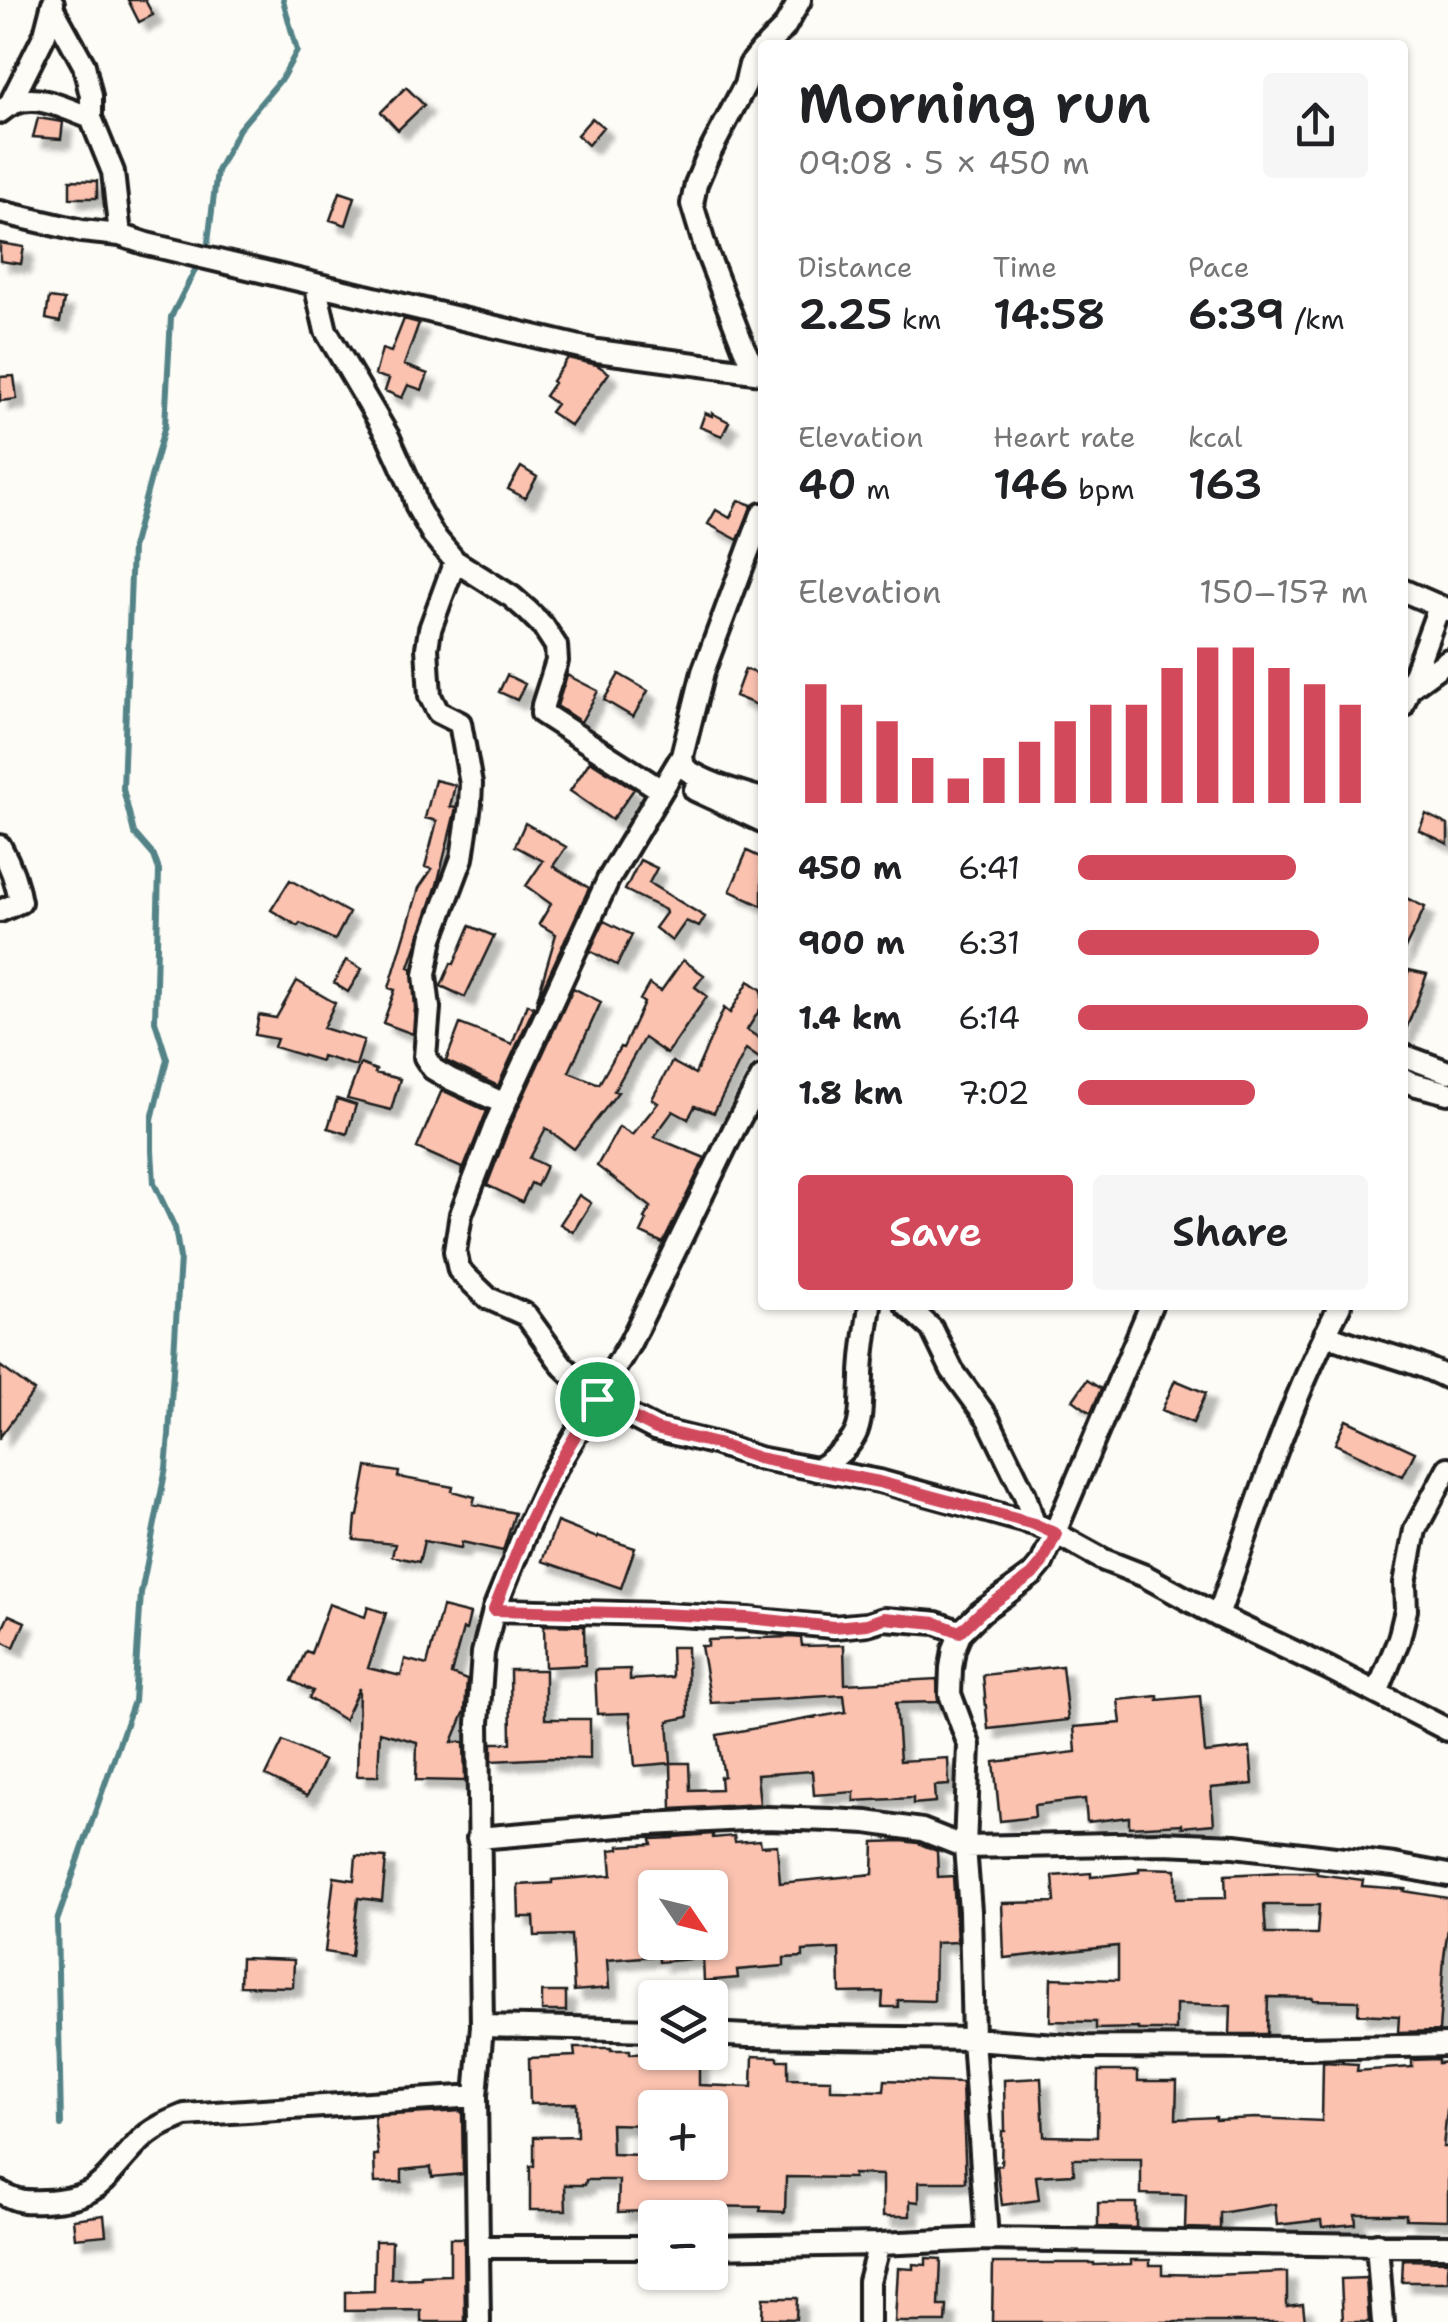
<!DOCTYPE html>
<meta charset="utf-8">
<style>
:root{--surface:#fff;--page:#f6f6f6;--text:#202124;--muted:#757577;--accent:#d1495b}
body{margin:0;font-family:"Shantell Sans",sans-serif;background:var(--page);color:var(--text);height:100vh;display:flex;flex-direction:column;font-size:38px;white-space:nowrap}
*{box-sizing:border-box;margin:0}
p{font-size:32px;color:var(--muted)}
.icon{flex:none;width:55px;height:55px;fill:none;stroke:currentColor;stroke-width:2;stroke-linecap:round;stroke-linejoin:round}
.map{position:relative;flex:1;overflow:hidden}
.drawer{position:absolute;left:758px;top:40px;width:650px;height:1270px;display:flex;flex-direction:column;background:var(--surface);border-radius:10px;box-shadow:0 2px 8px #0004}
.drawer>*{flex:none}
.needle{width:65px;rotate:125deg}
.fabs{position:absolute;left:638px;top:1870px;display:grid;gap:20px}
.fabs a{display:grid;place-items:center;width:90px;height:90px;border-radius:10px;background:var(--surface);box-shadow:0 2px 8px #0004;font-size:50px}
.pin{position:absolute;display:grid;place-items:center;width:85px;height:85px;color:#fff;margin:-42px;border:5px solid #fff;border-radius:50%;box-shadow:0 2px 10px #0007}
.round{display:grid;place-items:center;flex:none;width:105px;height:105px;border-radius:10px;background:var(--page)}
.overview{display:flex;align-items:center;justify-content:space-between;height:170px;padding:0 40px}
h1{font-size:55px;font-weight:600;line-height:75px}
.stats{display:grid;grid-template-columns:repeat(3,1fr);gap:15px;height:170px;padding:10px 40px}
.stats div{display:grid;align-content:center}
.stats b{font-size:42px;font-weight:600}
.stats small{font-size:28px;font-weight:400}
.stats p{font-size:28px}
.chart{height:280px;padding:20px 40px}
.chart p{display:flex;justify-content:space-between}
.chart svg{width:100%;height:180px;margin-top:10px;stroke:var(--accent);stroke-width:6}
.cta{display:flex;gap:20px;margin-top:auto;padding:20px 40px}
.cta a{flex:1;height:115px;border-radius:10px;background:var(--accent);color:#fff;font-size:40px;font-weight:600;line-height:115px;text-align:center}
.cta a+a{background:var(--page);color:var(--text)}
ul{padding:0 40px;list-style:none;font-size:32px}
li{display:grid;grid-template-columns:160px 120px 1fr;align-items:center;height:75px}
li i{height:25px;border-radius:12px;background:var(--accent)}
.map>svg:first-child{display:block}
</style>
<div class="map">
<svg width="1448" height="2322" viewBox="0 0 1448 2322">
<defs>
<filter id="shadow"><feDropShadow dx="9" dy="9" stdDeviation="2.5" flood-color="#0004"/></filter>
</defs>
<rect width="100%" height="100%" fill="#fdfcf7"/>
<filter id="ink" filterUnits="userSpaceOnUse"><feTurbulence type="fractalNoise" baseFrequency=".01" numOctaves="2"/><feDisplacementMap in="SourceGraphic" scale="20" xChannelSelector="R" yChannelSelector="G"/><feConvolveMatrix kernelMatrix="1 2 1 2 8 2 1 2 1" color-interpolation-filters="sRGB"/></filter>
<g filter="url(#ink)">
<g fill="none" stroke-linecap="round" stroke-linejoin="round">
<path stroke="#538387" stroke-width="6" d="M208 242 217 171 239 129 282 78 297 51 283 0
M61 2126 57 1921 134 1701 141 1593 166 1468 169 1435 180 1258 175 1228 154 1183 152 1151V1119L167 1059 155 1021 159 870 154 856 134 833 123 789 132 548 165 425 171 317 198 264"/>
</g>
<path fill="#fbc2b0" stroke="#1c1c1c" stroke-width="2.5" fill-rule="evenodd" filter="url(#shadow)" d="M128 0H145L153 15 139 22Z
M406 87 424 105 398 130 381 112Z
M38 118 63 122 61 139 33 137Z
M592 118 603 127 588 145 577 135Z
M70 180 97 181V198H70Z
M340 192 355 197 346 225 330 220Z
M0 243 24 247 21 264 0 261Z
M49 298 64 300 60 322 46 319Z
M404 319 419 323 404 365 428 374 422 390 408 385 402 398 385 391 389 379 375 375 382 349 391 352Z
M568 358 597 365 609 373 571 426 550 412 556 404 545 396 554 383 552 381Z
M14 376 17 399 0 401V377Z
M705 413 712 416V413L729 422 722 436 700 427Z
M521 467 537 477 525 498 508 489Z
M738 500 752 505 738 540 708 524 716 510 730 518Z
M745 669 762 675V707L735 696Z
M619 674 648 691 633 717 604 700Z
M507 675 525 684 517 700 499 692Z
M567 675 598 691 581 722 557 706Z
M590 761 634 789 612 820 570 791Z
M435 780 455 785 450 807 456 808 437 885 409 967 412 968 415 1008 413 1034 383 1023 395 990 389 988 419 888 432 869 425 867 437 821 425 818Z
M1426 814 1448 825V844L1419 830Z
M525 823 566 847 553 866 589 888 536 1003 556 934 539 924 551 904 526 886 543 861 515 846Z
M747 851 762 858V906L730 891Z
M640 860 657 868 649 883 705 917 699 927 686 921 672 941 655 928 666 913 665 910 625 890Z
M290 880 349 913 335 940 300 923 298 926 271 910Z
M1402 896 1425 907 1402 955Z
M604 921 632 935 617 965 590 951Z
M470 926 494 936 465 997 441 986 451 963 454 964Z
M346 960 362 969 348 992 334 983Z
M683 960 704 975 695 987 707 996 667 1054 644 1038 614 1091 618 1092 574 1149 546 1128 530 1158 546 1166 537 1186 531 1183 522 1202 487 1185 509 1128 573 988 601 1002 569 1072 599 1084 620 1047 623 1048 644 1003 640 1000 649 984 661 991Z
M1409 970 1427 974 1404 1035H1402V988Z
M297 981 335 1003 323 1028 364 1040 356 1066 322 1056 321 1061 274 1047 277 1039 255 1035 259 1015 276 1018Z
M749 981 762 990V1006L747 1030 762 1040V1060L746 1049 714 1113 695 1106 688 1119 673 1111 654 1137 705 1158 663 1243 641 1233 647 1220 644 1218 651 1207 597 1166 619 1127 632 1135 658 1103 652 1099 672 1062 695 1074 724 1008 730 1013Z
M527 1004 534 1007 498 1086 446 1061 460 1024 512 1044Z
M360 1064 376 1070 375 1073 400 1079 391 1110 347 1099Z
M442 1090 487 1111 461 1175 462 1168 417 1148Z
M337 1099 356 1105 347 1134 328 1128Z
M579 1195 591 1203 573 1232 560 1224Z
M0 1366 34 1391 0 1437Z
M1087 1380 1101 1389 1091 1413 1073 1400Z
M1175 1380 1206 1393 1193 1423 1162 1410Z
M1346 1420 1415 1452 1403 1476 1335 1444Z
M367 1467 399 1472 398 1477 453 1487 452 1491 475 1497 473 1504 515 1513 503 1551 462 1542 461 1548 424 1541 419 1562 392 1556 395 1544 354 1540 356 1516H358Z
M557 1522 597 1538 598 1536 635 1548 621 1588 542 1561Z
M329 1604 365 1617 368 1607 386 1613 368 1668 401 1676 405 1659 427 1665 442 1607 470 1614 466 1630 463 1629 451 1674 467 1680 465 1711 452 1742H464L465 1781 416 1780 417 1742 380 1732 378 1776H357L359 1688 344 1720 309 1698 313 1691 292 1681 306 1651 311 1653Z
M9 1615 25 1622 14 1647 0 1640V1634Z
M544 1625 584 1626 585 1665 545 1667Z
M791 1637 801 1638 802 1646 844 1645 845 1684 937 1679 938 1702 896 1703 900 1761 948 1758 949 1785 934 1786 935 1802 913 1804V1798L854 1801V1792L814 1795 812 1771 757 1775 760 1804 672 1809 671 1763H689L690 1790 721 1789 720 1777 724 1776 717 1735 846 1712 844 1695 711 1703 701 1646H708V1640Z
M671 1647H687L688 1717 668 1721 671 1763 635 1766 630 1713 597 1714 595 1670 630 1669V1680L672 1677Z
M1062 1666 1068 1720 988 1729 983 1675Z
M510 1670H545V1719H590V1759L552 1758 492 1761V1743H511Z
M1158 1696V1700L1200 1696 1205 1753 1250 1748 1253 1784 1211 1788 1214 1824 1182 1827V1824L1129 1827V1817L1087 1822 1085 1799 1034 1805 1035 1817 1000 1821 994 1762 1076 1752 1074 1727 1121 1723 1118 1700Z
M283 1741 324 1761 307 1796 266 1776Z
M713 1834V1838L734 1836 735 1842 760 1840 761 1846 777 1845 780 1883 873 1874 874 1842 902 1841 918 1843 937 1851 938 1877 953 1876 957 1942 935 1943 934 2001 898 2000V2007H882L883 1992 840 1993 839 1949 803 1951V1957L784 1958V1966L737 1970 738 1978 704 1981 703 1958 659 1962 658 1942H710V1888H655V1956L607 1960 609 1988 574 1991 571 1935 535 1936 534 1917H519L518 1885 552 1883V1880L612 1875 610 1850 619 1849V1846L652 1844 651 1839 673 1838V1837Z
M356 1856 386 1858 382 1901 358 1898 351 1956 325 1952 334 1877 354 1880Z
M1139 1868 1176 1869V1899L1226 1898 1225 1875 1283 1872H1317V1874L1363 1880 1362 1886 1405 1889 1404 1891 1448 1898V1928L1444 1957 1439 2031 1398 2032 1399 2016 1358 2014 1359 2001 1313 2000V1998L1268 1997 1267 2034H1230L1231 2006 1176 2004V2030H1138V2028L1096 2029V2022L1050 2021 1051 1978 1118 1980V1946L1004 1958 1002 1903 1055 1902 1053 1876 1091 1873V1877L1139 1872ZM1264 1905H1319L1317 1934H1266Z
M241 1958 294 1960 293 1987 240 1986Z
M542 1992H566V2011H542Z
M574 2048H611V2050H630V2054L699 2052V2085L752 2087 753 2056 778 2057V2060H788V2079L831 2080V2090L884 2091 885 2080 962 2083 966 2182H919V2202L910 2201V2216H883V2175L853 2174V2178L786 2177 785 2212 760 2211 761 2207 696 2206V2218H681V2210L618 2212 619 2180H586L585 2185H565L566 2210H530V2166H534V2137L577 2136 576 2103 530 2104 529 2058 575 2056ZM651 2108H710V2163L642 2162V2155L612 2154 611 2124 646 2125 647 2116H651Z
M1438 2059V2063L1448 2062V2101L1443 2147H1447L1448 2156V2220L1406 2219V2214H1355L1356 2224 1322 2227 1321 2220 1277 2225 1275 2204 1220 2213V2229L1185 2228 1186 2195 1141 2194V2159H1073L1074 2174 1036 2176 1039 2200 1002 2205 997 2166 1001 2165 1002 2131H1005L1004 2080 1041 2078 1044 2136 1097 2137 1098 2071H1138V2081H1177L1176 2119 1216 2117V2120L1255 2118 1322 2121 1323 2062 1358 2064 1357 2071 1412 2067V2060Z
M462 2111 463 2174 432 2177 431 2167 402 2170V2182L375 2183 374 2155H378L374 2116Z
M1098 2203H1136V2228L1098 2227Z
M104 2215 106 2235 75 2238 73 2219Z
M450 2238H464L465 2322H421V2310L345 2311V2292L374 2291 375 2241H392L391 2279 421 2278V2276L450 2275Z
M926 2258 941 2259 939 2306H947L946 2322H895L898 2268 913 2269V2264L926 2265Z
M1131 2260H1150V2265H1162V2274L1212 2275 1287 2272V2306L1303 2304 1305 2322H992L993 2263H1094V2265L1131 2264Z
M1403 2260 1448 2261V2282H1402Z
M1366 2278 1369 2322H1343L1341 2279Z
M763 2298H797L796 2319 762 2318Z"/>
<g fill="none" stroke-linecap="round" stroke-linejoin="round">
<defs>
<path id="minor" d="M52 7 84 65 91 96V118L113 172 120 235
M767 45 784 28 800 0
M11 102 45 34 53 3
M0 112C28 87 61 107 91 118
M0 212 82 231 120 235 147 244 597 351 762 373
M315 284 326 331 389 438 412 489 417 507 433 535 455 561 512 597 528 611 543 626 556 646 557 661 543 705 542 713 661 790
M756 372 744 348 706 250 692 204 696 184 707 158 745 85 750 65 762 50
M762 514 703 672 682 756 684 768C707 784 735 791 762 799
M455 561 430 629 427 648 430 696 438 712 460 723 471 784 470 804 462 858 432 938 425 975 429 1008 425 1057 433 1069 450 1079 505 1104
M1402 590 1448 610
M1411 687 1448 660
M1402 707 1439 607
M682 756 608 880 496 1123 461 1214 455 1251 459 1270 488 1298 526 1315 563 1366 597 1399 655 1429 717 1444 758 1458 879 1481 1034 1524 1055 1533 1104 1560 1145 1576 1218 1616 1328 1668 1448 1730
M695 790 762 821
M0 846C10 864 17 882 20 902L0 911
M1402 1055 1448 1072
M1402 1078 1413 1084 1448 1093
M906 1305 932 1329 952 1370 988 1419 1025 1495 1034 1524
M1325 1334C1365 1351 1409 1357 1448 1378
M817 1470C864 1438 860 1431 862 1377 862 1353 867 1329 870 1305
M494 1610 659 1614 748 1619 834 1627 867 1624 884 1619 936 1623 961 1632
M1218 1616C1255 1511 1288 1405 1340 1305
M1377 1693 1399 1639 1406 1610 1405 1583 1415 1530 1448 1468
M478 1838 631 1825 765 1818 831 1820 867 1822 922 1830 965 1847 1163 1843 1235 1846 1394 1865 1448 1875
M482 2026 655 2030
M710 2034 748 2036 973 2039 1084 2047 1305 2048 1448 2045
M0 2192C18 2202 24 2202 44 2201 102 2198 102 2180 138 2143 151 2129 168 2122 185 2115L476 2096
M987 2239 973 2039 970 1911 965 1847 969 1745 950 1694 951 1668 954 1649 961 1632 981 1612 1032 1575 1042 1563 1151 1305
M1377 2244 1383 2322
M479 2247H655
M710 2247 879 2244 987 2239 1448 2246
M479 2322 476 2096 482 2026 478 1723 483 1653 494 1610 529 1524 550 1478 630 1343 734 1129 762 1077
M869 2322V2281L879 2244"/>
</defs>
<use href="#minor" stroke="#1c1c1c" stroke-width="28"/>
<use href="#minor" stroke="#fdfcf7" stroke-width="20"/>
</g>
</g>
<g fill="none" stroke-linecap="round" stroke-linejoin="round" filter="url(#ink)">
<defs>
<path id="route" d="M597 1399 656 1429 717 1444 758 1458 879 1482 1034 1524 1056 1534 1042 1563 1032 1575 981 1612 960 1632 936 1623 884 1618 867 1624 834 1627 748 1618 659 1614 494 1610 528 1524 550 1478Z"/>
</defs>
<use href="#route" stroke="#fff" stroke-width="20"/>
<use href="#route" stroke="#d1495b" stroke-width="12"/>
</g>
</svg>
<div class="fabs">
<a><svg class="needle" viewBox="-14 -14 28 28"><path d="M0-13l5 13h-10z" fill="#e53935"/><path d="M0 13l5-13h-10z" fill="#757577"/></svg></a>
<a><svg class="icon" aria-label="layers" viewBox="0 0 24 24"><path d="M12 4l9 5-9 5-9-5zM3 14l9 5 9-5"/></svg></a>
<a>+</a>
<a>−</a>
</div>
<div class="pin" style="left:597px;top:1399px;background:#1e9e55"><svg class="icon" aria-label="arrive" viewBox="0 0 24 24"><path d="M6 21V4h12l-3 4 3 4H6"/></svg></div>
<section class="drawer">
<div class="overview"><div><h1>Morning run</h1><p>09:08 · 5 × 450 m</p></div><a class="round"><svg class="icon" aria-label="share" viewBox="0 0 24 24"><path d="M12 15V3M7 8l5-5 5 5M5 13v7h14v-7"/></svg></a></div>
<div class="stats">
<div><p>Distance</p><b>2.25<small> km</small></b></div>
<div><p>Time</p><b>14:58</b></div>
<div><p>Pace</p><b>6:39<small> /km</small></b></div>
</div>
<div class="stats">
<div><p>Elevation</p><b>40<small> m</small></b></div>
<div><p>Heart rate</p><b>146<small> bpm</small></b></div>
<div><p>kcal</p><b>163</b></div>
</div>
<div class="chart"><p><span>Elevation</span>150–157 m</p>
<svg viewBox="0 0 160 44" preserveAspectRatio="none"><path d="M5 44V15M15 44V20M25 44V24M35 44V33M45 44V38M55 44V33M65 44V29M75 44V24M85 44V20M95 44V20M105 44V11M115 44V6M125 44V6M135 44V11M145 44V15M155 44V20"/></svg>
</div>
<ul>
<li><b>450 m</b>6:41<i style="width:75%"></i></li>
<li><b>900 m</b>6:31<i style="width:83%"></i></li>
<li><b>1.4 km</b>6:14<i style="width:100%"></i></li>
<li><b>1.8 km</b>7:02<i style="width:61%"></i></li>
</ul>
<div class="cta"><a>Save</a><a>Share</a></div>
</section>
</div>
